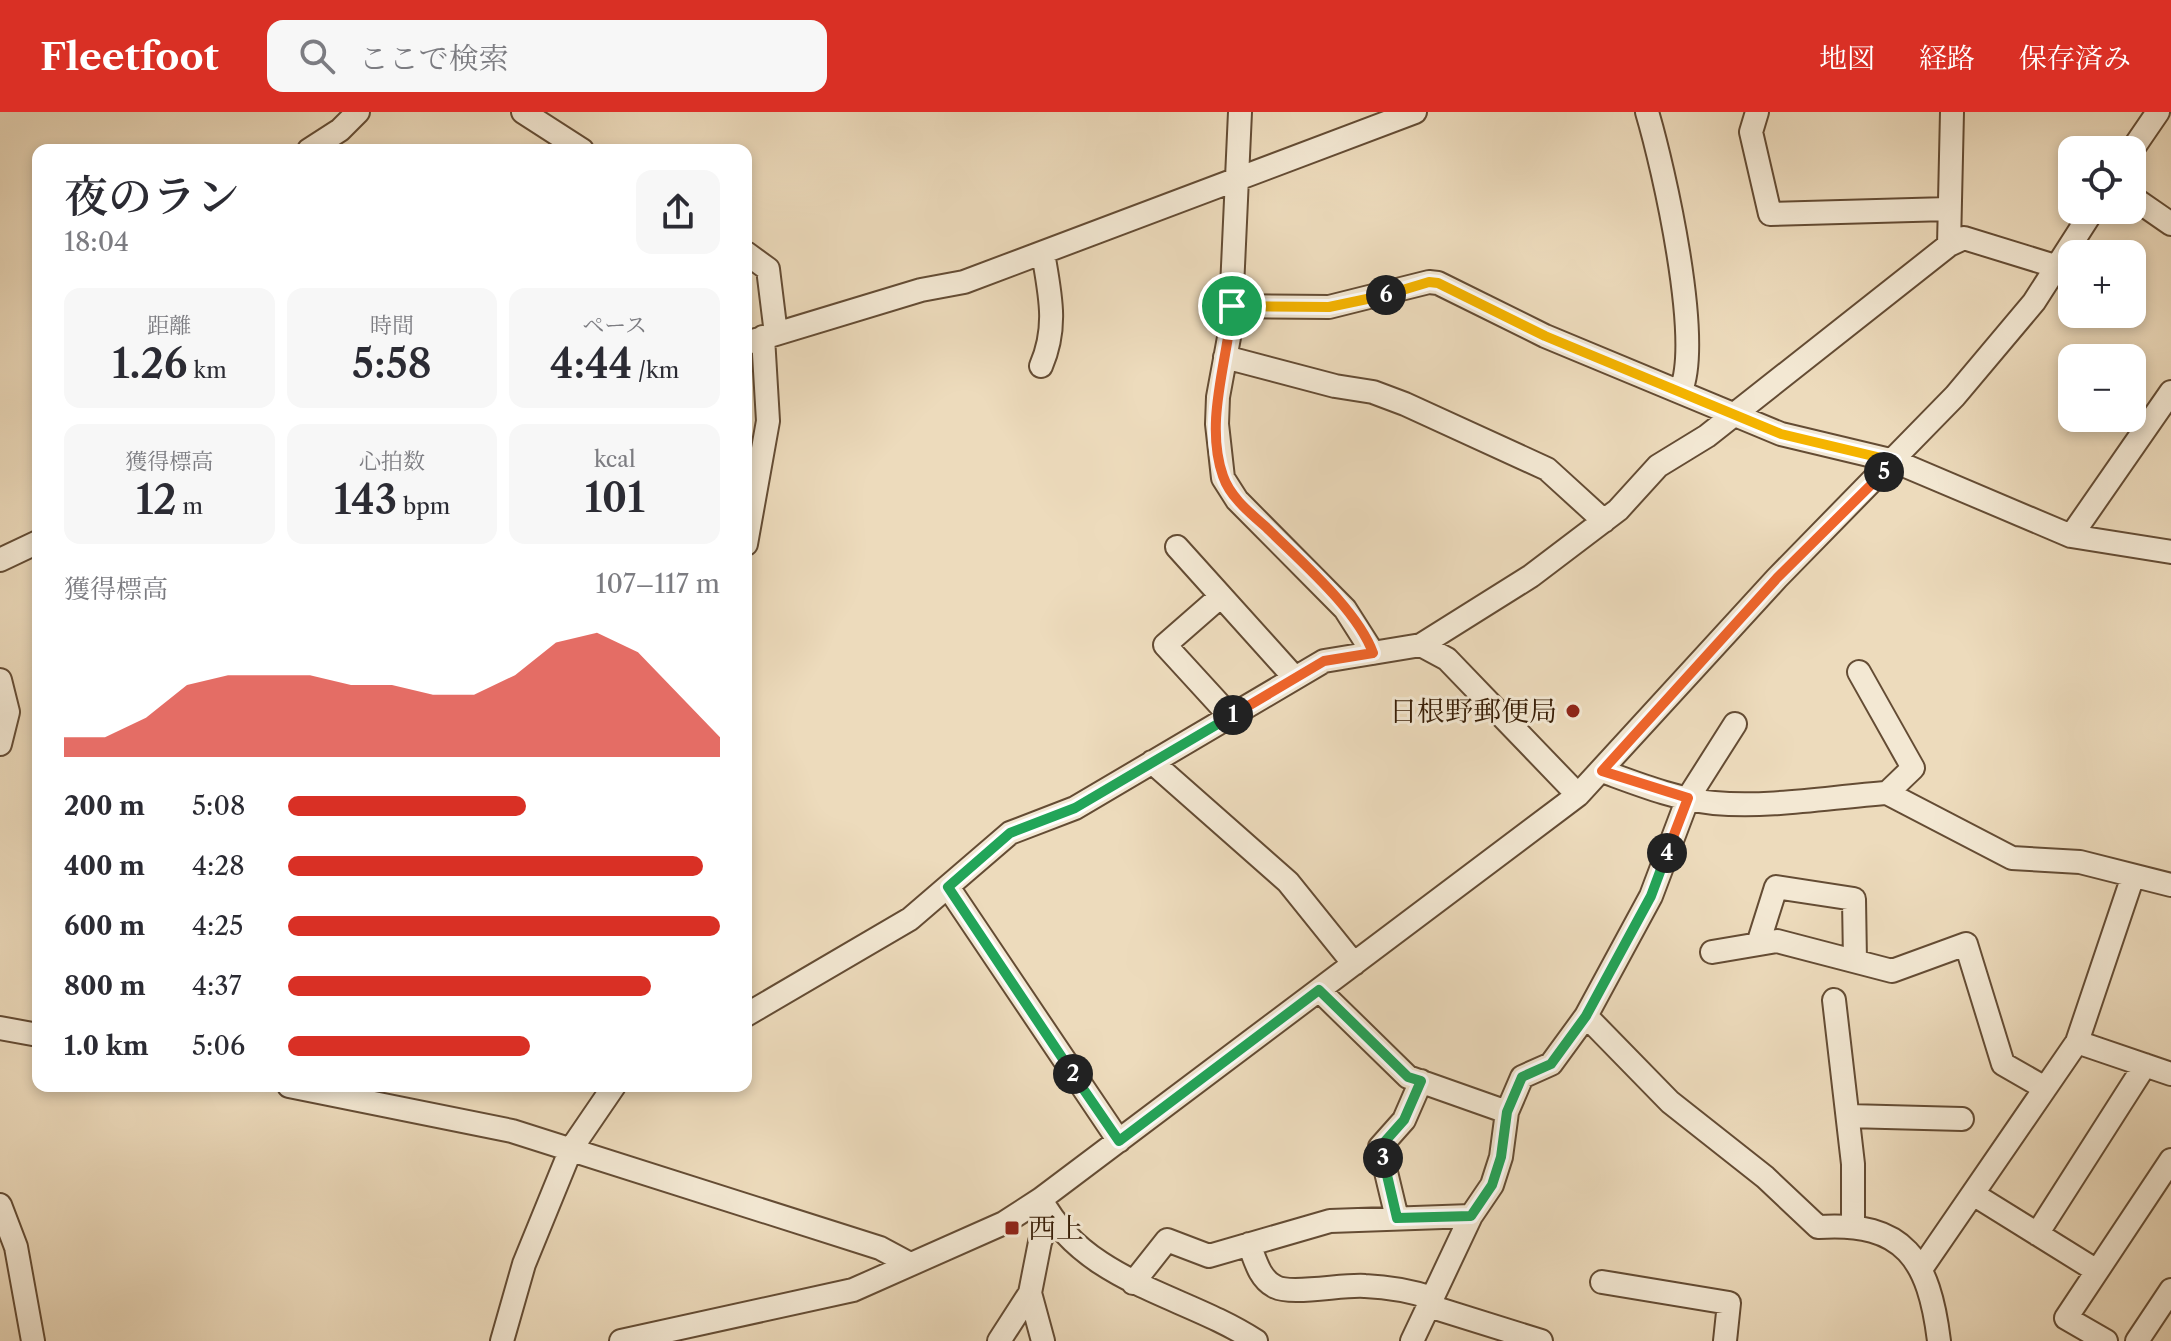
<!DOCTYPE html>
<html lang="ja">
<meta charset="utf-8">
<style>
:root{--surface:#fff;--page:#f7f7f7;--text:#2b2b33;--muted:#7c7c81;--accent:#d93025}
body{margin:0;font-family:"Libre Caslon Text","Noto Serif JP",serif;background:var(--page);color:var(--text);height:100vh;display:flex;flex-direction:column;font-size:30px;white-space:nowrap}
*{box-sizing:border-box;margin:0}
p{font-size:26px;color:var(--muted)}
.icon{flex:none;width:44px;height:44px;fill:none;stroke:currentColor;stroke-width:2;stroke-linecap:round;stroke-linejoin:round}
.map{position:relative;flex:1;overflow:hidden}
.details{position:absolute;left:32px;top:32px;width:720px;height:948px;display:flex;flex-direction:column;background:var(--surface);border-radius:16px;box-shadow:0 4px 12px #0003}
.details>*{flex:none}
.buttons{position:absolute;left:2058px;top:24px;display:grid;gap:16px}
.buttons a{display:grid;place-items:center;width:88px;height:88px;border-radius:16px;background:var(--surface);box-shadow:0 4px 12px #0003;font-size:40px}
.pin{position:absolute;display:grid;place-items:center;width:68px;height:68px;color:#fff;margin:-34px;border:4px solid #fff;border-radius:50%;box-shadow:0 2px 8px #0007}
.km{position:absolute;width:40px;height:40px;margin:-20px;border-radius:50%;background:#222;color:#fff;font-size:22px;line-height:40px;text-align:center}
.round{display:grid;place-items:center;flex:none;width:84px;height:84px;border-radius:16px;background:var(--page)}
.head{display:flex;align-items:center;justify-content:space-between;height:136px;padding:0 32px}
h1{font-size:44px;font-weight:600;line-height:60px}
.stats{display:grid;grid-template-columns:repeat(3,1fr);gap:12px;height:136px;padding:8px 32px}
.stats div{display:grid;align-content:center;border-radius:16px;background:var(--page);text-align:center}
.stats b{font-size:40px;font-weight:600}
.stats small{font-size:22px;font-weight:400}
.stats p{font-size:22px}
.chart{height:224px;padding:16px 32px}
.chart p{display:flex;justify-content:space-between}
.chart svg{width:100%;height:144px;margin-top:8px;fill:var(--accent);opacity:.7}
ul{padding:0 32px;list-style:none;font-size:26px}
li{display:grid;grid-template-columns:128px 96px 1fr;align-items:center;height:60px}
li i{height:20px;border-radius:10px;background:var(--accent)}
header{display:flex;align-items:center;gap:48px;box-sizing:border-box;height:112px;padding:0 40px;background:var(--accent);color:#fff}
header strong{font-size:38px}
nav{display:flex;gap:44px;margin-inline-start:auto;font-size:28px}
.search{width:560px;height:72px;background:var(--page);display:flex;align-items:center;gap:20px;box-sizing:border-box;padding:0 28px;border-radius:16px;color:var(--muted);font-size:30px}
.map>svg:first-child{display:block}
</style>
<header>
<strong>Fleetfoot</strong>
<div class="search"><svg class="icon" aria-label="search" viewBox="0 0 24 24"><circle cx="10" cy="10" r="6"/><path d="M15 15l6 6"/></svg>ここで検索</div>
<nav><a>地図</a><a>経路</a><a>保存済み</a></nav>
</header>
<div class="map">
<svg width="2171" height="1229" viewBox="0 0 2171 1229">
<rect width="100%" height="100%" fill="#eddbbc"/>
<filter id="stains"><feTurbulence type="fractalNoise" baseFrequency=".0025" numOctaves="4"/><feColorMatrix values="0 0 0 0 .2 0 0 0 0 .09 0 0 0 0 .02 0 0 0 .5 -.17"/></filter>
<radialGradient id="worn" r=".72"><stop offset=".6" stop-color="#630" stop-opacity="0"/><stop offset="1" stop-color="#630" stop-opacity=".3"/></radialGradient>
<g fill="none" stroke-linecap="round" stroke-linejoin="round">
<defs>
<path id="minor" d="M523 0 582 38
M1240 0 1230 220 1218 285 1217 312 1223 366 1237 388 1345 497 1373 541
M1647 0C1664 57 1702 226 1681 278
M1757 0 1751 20 1770 102 1948 97
M309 38 340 18 358 0
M2132 38 2158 0
M2132 85 2171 112
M1949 133 1952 0
M746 141 768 157 776 222
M1232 194 1329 195 1429 170 1438 171 1545 224 1781 322 1894 349 2071 424 2171 440
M746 231 921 178 964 170 1415 0
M1225 245 1335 274 1373 280 1405 292 1547 357 1604 409
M1041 254C1058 215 1050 182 1043 141
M2071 424 2171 280
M746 432 768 309 763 225
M1177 435 1295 566
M0 448 38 430
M1221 484 1165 533 1230 604
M1421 533 1447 547 1578 683
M1859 560 1913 656 1887 681 2012 746 2080 750 2171 773
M0 568 8 600 0 632
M1735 612 1688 686 1651 784 1586 904 1670 990 1765 1065 1818 1115C1905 1109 1929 1148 1939 1229
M1152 650 1288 770 1354 852
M1602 659C1638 672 1675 687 1714 691 1771 696 1830 685 1887 681
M948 775 1119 1029
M1758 832 1776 775 1854 787 1855 849
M1712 840 1777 829 1892 859 1966 832 2003 952 2045 976
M1319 878 1408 965 1507 1000
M1834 888 1853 1052V1113
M746 903 910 807 1010 721 1075 696 1324 549 1421 533 1531 464 1618 398 1658 354 1707 324 1949 133 1964 126 2058 155
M0 916 38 923
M2077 930 2171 962
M289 974 512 1019 880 1136 908 1151
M1848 1004 1962 1007
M1973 1082 2097 1159
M1041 1087C1085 1171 1184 1182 1256 1229
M0 1093 16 1135 33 1229
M1397 1106 1380 1035 1404 1008 1421 969
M2037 1122 2145 953
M1249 1132C1255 1147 1259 1166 1274 1174 1289 1184 1343 1172 1365 1174 1388 1175 1411 1179 1432 1186
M1921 1157 2077 930 2133 764
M1602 1170 1729 1191 1725 1229
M1133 1171 1167 1128 1209 1144 1330 1109 1471 1104
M1429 1194 1541 1229
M502 1229 524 1152 571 1037 614 974
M621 1229 853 1178 1004 1111 1041 1087 1578 683 1777 466 1955 284 2034 190 2093 98
M999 1229 1030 1181
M1043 1229 1030 1181 1040 1130 1050 1104
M1412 1229 1471 1104 1492 1073 1501 1045 1507 1000 1522 965 1551 952 1586 904
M2106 1229 2066 1206 2171 1048
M2137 1229 2171 1178"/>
</defs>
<use href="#minor" stroke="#644c34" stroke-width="26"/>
<use href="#minor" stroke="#f3e8d3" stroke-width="22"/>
</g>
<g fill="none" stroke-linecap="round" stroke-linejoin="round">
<defs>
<path id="split-1" d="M1232 194C1228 248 1204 310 1223 364 1230 385 1250 401 1266 415 1299 448 1357 497 1373 541L1324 549 1233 603"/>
<path id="split-2" d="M1073 962 948 775 1010 721 1075 696 1233 603"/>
<path id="split-3" d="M1073 962 1119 1029 1319 878 1408 965 1421 969 1404 1008 1380 1035 1383 1046"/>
<path id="split-4" d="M1383 1046 1397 1106 1471 1104 1492 1073 1501 1045 1507 1000 1522 965 1551 952 1586 904 1651 784 1667 741"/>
<path id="split-5" d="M1667 741 1688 686 1602 659 1777 466 1884 360"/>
<path id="split-6" d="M1386 183 1429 170 1438 171 1545 224 1781 322 1894 349 1884 360"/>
<path id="split-7" d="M1232 194 1329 195 1386 183"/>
</defs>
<use href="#split-1" stroke="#fff" stroke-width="16"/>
<use href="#split-2" stroke="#fff" stroke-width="16"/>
<use href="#split-3" stroke="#fff" stroke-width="16"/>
<use href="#split-4" stroke="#fff" stroke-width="16"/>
<use href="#split-5" stroke="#fff" stroke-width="16"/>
<use href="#split-6" stroke="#fff" stroke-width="16"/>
<use href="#split-7" stroke="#fff" stroke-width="16"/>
<use href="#split-1" stroke="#f0652b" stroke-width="10"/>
<use href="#split-2" stroke="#22a559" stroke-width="10"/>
<use href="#split-3" stroke="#22a559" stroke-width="10"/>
<use href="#split-4" stroke="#22a559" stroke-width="10"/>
<use href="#split-5" stroke="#f0652b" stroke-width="10"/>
<use href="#split-6" stroke="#f5b400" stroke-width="10"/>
<use href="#split-7" stroke="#f5b400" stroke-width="10"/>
</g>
<g fill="#8f2418" stroke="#f3e8d3" stroke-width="3">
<circle cx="1573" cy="599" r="8"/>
<rect x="1004" y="1108" width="16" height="16" rx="4"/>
</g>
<g text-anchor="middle" stroke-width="6" stroke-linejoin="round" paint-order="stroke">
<g font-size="28" fill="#371d06" stroke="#f3e8d3" text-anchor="end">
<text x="1557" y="609">日根野郵便局</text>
<text x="1028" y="1126" text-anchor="start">西上</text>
</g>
</g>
<rect width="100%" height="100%" filter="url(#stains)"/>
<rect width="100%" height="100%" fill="url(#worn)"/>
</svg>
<div class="buttons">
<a><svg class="icon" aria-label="locate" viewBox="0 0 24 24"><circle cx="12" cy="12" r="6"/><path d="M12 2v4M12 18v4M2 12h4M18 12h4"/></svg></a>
<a>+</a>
<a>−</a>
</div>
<div class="pin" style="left:1232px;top:194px;background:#1e9e55"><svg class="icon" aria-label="arrive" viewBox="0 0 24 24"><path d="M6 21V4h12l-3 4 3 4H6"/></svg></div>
<b class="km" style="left:1233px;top:603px">1</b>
<b class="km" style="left:1073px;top:962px">2</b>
<b class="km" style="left:1383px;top:1046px">3</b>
<b class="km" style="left:1667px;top:741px">4</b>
<b class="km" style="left:1884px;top:360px">5</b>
<b class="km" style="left:1386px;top:183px">6</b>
<section class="details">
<div class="head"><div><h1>夜のラン</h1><p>18:04</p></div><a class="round"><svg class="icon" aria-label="share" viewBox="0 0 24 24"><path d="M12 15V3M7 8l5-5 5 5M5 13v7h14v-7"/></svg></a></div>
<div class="stats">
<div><p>距離</p><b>1.26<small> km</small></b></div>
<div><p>時間</p><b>5:58</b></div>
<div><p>ペース</p><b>4:44<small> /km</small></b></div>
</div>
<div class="stats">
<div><p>獲得標高</p><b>12<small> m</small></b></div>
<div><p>心拍数</p><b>143<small> bpm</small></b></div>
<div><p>kcal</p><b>101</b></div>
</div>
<div class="chart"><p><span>獲得標高</span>107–117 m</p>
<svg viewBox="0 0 160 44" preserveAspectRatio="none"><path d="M0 44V38L10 38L20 32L30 22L40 19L50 19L60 19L70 22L80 22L90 25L100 25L110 19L120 9L130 6L140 12L150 25L160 38V44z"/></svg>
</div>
<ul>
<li><b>200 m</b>5:08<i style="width:55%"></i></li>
<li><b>400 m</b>4:28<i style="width:96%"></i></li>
<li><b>600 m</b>4:25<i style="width:100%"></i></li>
<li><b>800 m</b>4:37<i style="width:84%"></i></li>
<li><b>1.0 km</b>5:06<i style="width:56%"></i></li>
</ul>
</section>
</div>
